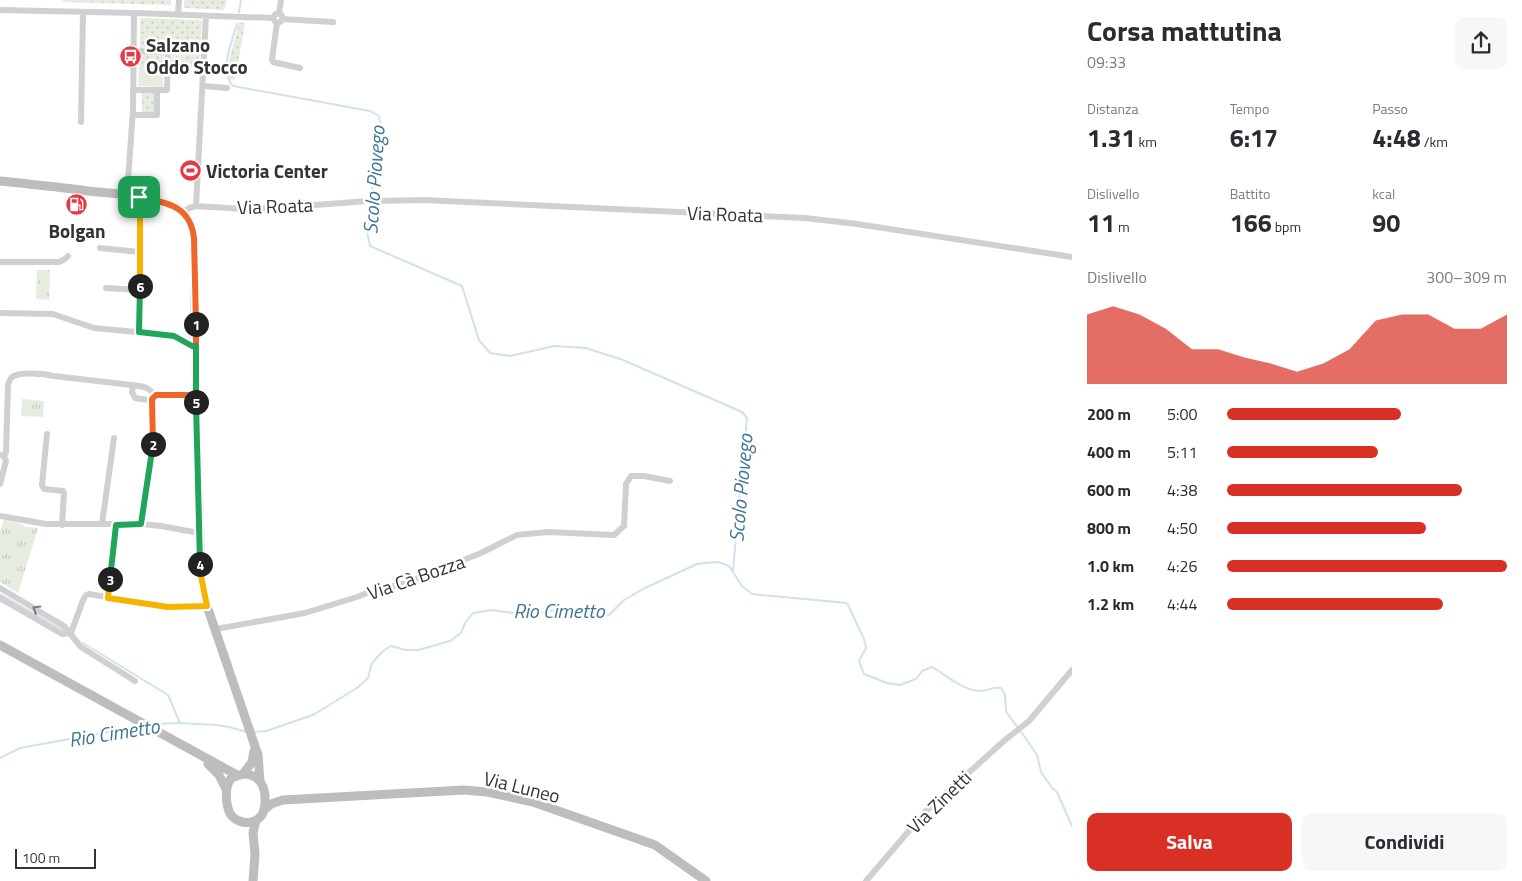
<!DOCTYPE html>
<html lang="it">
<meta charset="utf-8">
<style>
:root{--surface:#fff;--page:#f7f7f7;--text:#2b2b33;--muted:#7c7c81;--accent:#d93025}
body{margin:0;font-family:"Titillium Web",sans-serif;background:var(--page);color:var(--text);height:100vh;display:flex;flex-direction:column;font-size:19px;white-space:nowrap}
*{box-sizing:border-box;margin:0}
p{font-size:16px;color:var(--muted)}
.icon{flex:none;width:28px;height:28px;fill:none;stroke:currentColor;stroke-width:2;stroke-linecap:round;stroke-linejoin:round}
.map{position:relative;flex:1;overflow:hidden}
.drawer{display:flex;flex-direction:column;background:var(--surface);width:450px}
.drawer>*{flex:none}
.scale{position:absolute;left:15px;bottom:12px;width:81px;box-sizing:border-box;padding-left:5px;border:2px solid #333;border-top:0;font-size:14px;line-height:18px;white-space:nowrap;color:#333;-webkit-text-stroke:4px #fff;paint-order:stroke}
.pin{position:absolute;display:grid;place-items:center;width:42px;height:42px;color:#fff;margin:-21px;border-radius:10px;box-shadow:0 2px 8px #0006}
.km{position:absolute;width:25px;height:25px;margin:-12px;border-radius:50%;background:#222;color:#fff;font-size:14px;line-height:25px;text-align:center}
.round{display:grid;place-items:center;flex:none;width:52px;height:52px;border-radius:10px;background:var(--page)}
.headline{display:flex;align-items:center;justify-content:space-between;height:85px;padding:0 15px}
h1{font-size:28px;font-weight:700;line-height:38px}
.figures{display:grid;grid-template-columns:repeat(3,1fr);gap:8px;height:85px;padding:5px 15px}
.figures div{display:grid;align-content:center}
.figures b{font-size:25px;font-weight:700}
.figures small{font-size:14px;font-weight:400}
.figures p{font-size:14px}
.chart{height:140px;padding:10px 15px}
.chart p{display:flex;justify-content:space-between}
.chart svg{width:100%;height:90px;margin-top:5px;fill:var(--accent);opacity:.7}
.primary-button{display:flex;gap:10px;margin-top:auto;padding:10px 15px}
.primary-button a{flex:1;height:58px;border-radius:10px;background:var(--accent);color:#fff;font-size:20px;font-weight:700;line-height:58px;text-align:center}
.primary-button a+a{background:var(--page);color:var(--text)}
ul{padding:0 15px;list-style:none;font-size:16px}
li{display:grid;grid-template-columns:80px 60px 1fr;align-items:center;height:38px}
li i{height:12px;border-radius:6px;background:var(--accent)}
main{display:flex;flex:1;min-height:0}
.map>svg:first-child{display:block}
</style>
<main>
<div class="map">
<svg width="1072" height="881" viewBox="0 0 1072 881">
<defs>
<pattern id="grass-dots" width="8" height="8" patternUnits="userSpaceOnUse" patternTransform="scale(1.25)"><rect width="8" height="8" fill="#e6ecdf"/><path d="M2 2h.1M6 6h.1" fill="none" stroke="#c6cbc0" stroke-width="1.8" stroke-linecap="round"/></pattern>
<pattern id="park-tufts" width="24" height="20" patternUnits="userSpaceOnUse" patternTransform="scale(1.25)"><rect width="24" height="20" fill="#e6ecdf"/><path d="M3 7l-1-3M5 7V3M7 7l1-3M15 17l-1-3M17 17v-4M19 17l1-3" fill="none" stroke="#c6cbc0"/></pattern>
</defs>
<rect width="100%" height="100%" fill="#fff"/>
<path fill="url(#grass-dots)" d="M63 0H171V5L63 2Z
M184 0H227L224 10 184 8Z
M142 18 201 20 202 22 199 67H171L172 51 140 50V19Z
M239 22 245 23 235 80 228 79 227 69Z
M139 54H164L163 70H139Z
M142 93H155V109L154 112H142Z"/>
<path fill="url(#park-tufts)" d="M37 270H50L49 300 36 299Z
M22 399 44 401 43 417 21 416Z
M4 519 24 525V527L38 528 18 593 0 582V532Z"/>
<path fill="#e6ecdf" d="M139 70H163V87L138 86Z"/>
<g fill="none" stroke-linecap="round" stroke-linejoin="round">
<path stroke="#cfe2ee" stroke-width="2" d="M239 12 241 0
M237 24C232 41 219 71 233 86L370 111 379 116 380 122 367 232 370 246 462 286 479 340 490 353 510 356 554 346 586 348 623 360 742 412 747 418 733 570
M0 594 63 630
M83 643 168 695 180 723
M153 724 180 723 216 725 229 727 247 732
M254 732 266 731 313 715 357 688 368 678 372 663 383 651 391 646 406 650H418L450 641 461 633 465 623 473 613 491 610 528 615 568 608 609 615 624 600 645 588 697 564 705 563 718 562 729 566 742 586 752 594 847 603 864 639 866 648 859 661 864 674 887 683 900 685 916 679 922 671 932 667C946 675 961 689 978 691 986 692 992 686 1001 688L1005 695 1006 711 1009 716 1022 733 1037 755 1041 772 1052 788 1057 792 1072 826
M0 758 20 748 141 726"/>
<path stroke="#d0d0d0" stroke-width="6" d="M0 10 135 13 273 18
M273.5 18a4.5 4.5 0 1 1 9 0a4.5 4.5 0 1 1-9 0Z
M279 14 281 0
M178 15 179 0
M282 19 333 22
M277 23 272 59 273 62 300 68
M203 86 227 88
M133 90H167L168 52 133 51
M133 115H157V90
M81 122 83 12
M127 195 133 110 134 13
M139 197 140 217 139 332
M375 201 425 200 805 218 857 224 1072 257
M196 206 206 16
M184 213 189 208 196 206 244 209 275 208 368 201
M100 248 140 252
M0 262H59L65 259 68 256
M106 288 139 290
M0 313 53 314 94 328 169 335C179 337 187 346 196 346
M133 385 132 392 135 398 148 400 155 397
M47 434 42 485 44 489 63 491 64 493 62 525
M0 455 4 456 6 452 8 385C9 382 9 380 12 377 20 371 45 374 54 376L140 386 147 388 156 395H196
M0 484 6 461 4 456
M0 516 46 524H141L161 526 199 533
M102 524 114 438
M141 524 153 441 152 399
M0 588 64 626 81 647 135 681
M0 598 62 634 71 633
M108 598 115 525
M216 629 305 613 357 597 377 589 404 584 481 553 517 535 548 532 614 535 624 526 626 484 631 476H644L670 481
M71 633 83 600 86 595 89 594 168 607 207 606
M866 881 926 811 1005 740 1029 721 1072 670"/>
<path stroke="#bdbdbd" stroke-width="9" d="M0 181C29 184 59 187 88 191 114 194 161 195 182 211 190 218 193 228 194 239L196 395 201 576 207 606 258 755 260 781
M0 645 237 775
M208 764 219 775 226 789
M243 774C261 774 266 788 265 804 264 808 264 812 262 815 252 828 231 823 228 808 225 797 225 788 231 778Z
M243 774 252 762 254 751
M264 810 271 804 283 800 464 790 487 792 533 802 655 845 706 881
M253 881 255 854 253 833 256 820"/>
</g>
<defs><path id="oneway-chevron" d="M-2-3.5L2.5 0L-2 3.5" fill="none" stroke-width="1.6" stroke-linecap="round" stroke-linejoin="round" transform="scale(1.25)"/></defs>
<use stroke="#7a7a7a" href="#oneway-chevron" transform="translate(36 609) rotate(-149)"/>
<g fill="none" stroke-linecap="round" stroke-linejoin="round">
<defs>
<path id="split-1" d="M139 197C167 203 190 205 194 238L196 324"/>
<path id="split-2" d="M153 444 152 399 156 395H196V324"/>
<path id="split-3" d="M110 579 116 525 141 524 153 444"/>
<path id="split-4" d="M110 579 108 598 168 607 207 606 201 576 200 564"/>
<path id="split-5" d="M196 402 200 564"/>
<path id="split-6" d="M140 286 139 332 174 336 192 346H196V402"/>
<path id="split-7" d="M139 197 140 217V286"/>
</defs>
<use href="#split-1" stroke="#fff" stroke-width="10"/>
<use href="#split-2" stroke="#fff" stroke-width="10"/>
<use href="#split-3" stroke="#fff" stroke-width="10"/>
<use href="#split-4" stroke="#fff" stroke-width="10"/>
<use href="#split-5" stroke="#fff" stroke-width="10"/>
<use href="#split-6" stroke="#fff" stroke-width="10"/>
<use href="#split-7" stroke="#fff" stroke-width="10"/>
<use href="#split-1" stroke="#f0652b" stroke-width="6"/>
<use href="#split-2" stroke="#f0652b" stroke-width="6"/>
<use href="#split-3" stroke="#22a559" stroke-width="6"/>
<use href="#split-4" stroke="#f5b400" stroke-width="6"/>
<use href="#split-5" stroke="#22a559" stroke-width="6"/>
<use href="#split-6" stroke="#22a559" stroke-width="6"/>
<use href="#split-7" stroke="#f5b400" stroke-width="6"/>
</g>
<defs>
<symbol id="bus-disc" viewBox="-11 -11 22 22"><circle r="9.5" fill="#e63946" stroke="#fff"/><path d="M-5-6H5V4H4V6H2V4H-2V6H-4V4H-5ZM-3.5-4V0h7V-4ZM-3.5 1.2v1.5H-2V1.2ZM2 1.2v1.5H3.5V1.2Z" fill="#fff"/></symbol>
<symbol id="stadium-disc" viewBox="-11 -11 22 22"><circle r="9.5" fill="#e63946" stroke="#fff"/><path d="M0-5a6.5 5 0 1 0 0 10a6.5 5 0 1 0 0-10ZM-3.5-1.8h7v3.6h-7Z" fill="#fff"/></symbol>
<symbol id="fuel-disc" viewBox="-11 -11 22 22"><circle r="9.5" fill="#e63946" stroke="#fff"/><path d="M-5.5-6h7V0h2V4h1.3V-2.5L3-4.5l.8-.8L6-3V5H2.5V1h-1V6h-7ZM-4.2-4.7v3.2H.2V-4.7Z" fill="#fff"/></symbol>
</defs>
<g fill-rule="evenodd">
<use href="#bus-disc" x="118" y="44" width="25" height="25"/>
<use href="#stadium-disc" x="178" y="158" width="25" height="25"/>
<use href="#fuel-disc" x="64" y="192" width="25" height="25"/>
</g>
<g text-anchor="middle" stroke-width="5" stroke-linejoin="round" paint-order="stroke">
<g font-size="19" font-weight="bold" fill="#333" stroke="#fff" text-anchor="start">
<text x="146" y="52">Salzano<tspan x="146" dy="22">Oddo Stocco</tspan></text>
<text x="206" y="178">Victoria Center</text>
<text x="77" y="238" text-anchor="middle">Bolgan</text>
</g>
<g font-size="19" fill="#333" stroke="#fff">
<text transform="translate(275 206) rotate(-2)" y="7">Via Roata</text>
<text transform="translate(725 214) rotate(2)" y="7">Via Roata</text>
<text transform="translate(416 577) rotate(-19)" y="7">Via Cà Bozza</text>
<text transform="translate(522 787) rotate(14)" y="7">Via Luneo</text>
<text transform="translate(939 802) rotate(-44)" y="7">Via Zinetti</text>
</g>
<g font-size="20" font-style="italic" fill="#3f7597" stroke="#fff">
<text transform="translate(374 180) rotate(-86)" y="7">Scolo Piovego</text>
<text transform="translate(741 488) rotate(-85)" y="7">Scolo Piovego</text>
<text x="559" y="618">Rio Cimetto</text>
<text transform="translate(114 733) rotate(-9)" y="7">Rio Cimetto</text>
</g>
</g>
</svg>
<div class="scale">100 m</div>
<div class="pin" style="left:139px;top:197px;background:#1e9e55"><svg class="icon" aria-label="arrive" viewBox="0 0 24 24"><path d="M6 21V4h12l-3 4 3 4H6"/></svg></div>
<b class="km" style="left:196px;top:324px">1</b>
<b class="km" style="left:153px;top:444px">2</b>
<b class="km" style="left:110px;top:579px">3</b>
<b class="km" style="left:200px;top:564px">4</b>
<b class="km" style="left:196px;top:402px">5</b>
<b class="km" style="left:140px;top:286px">6</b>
</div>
<section class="drawer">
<div class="headline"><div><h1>Corsa mattutina</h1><p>09:33</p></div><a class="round"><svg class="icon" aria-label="share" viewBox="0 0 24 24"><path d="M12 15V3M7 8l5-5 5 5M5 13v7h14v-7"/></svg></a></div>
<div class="figures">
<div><p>Distanza</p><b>1.31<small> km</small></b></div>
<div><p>Tempo</p><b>6:17</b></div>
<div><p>Passo</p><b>4:48<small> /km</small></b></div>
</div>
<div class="figures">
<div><p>Dislivello</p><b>11<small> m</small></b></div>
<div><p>Battito</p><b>166<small> bpm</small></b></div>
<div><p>kcal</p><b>90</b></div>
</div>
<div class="chart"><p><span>Dislivello</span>300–309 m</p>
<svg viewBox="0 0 160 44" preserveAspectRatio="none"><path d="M0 44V10L10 6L20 10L30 17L40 27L50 27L60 31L70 34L80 38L90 34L100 27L110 13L120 10L130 10L140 17L150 17L160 10V44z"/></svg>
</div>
<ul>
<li><b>200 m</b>5:00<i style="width:62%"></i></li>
<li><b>400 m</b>5:11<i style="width:54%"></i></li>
<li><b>600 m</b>4:38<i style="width:84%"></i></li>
<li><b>800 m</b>4:50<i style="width:71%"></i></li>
<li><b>1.0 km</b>4:26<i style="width:100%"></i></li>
<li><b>1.2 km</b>4:44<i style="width:77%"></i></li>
</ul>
<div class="primary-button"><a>Salva</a><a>Condividi</a></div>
</section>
</main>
